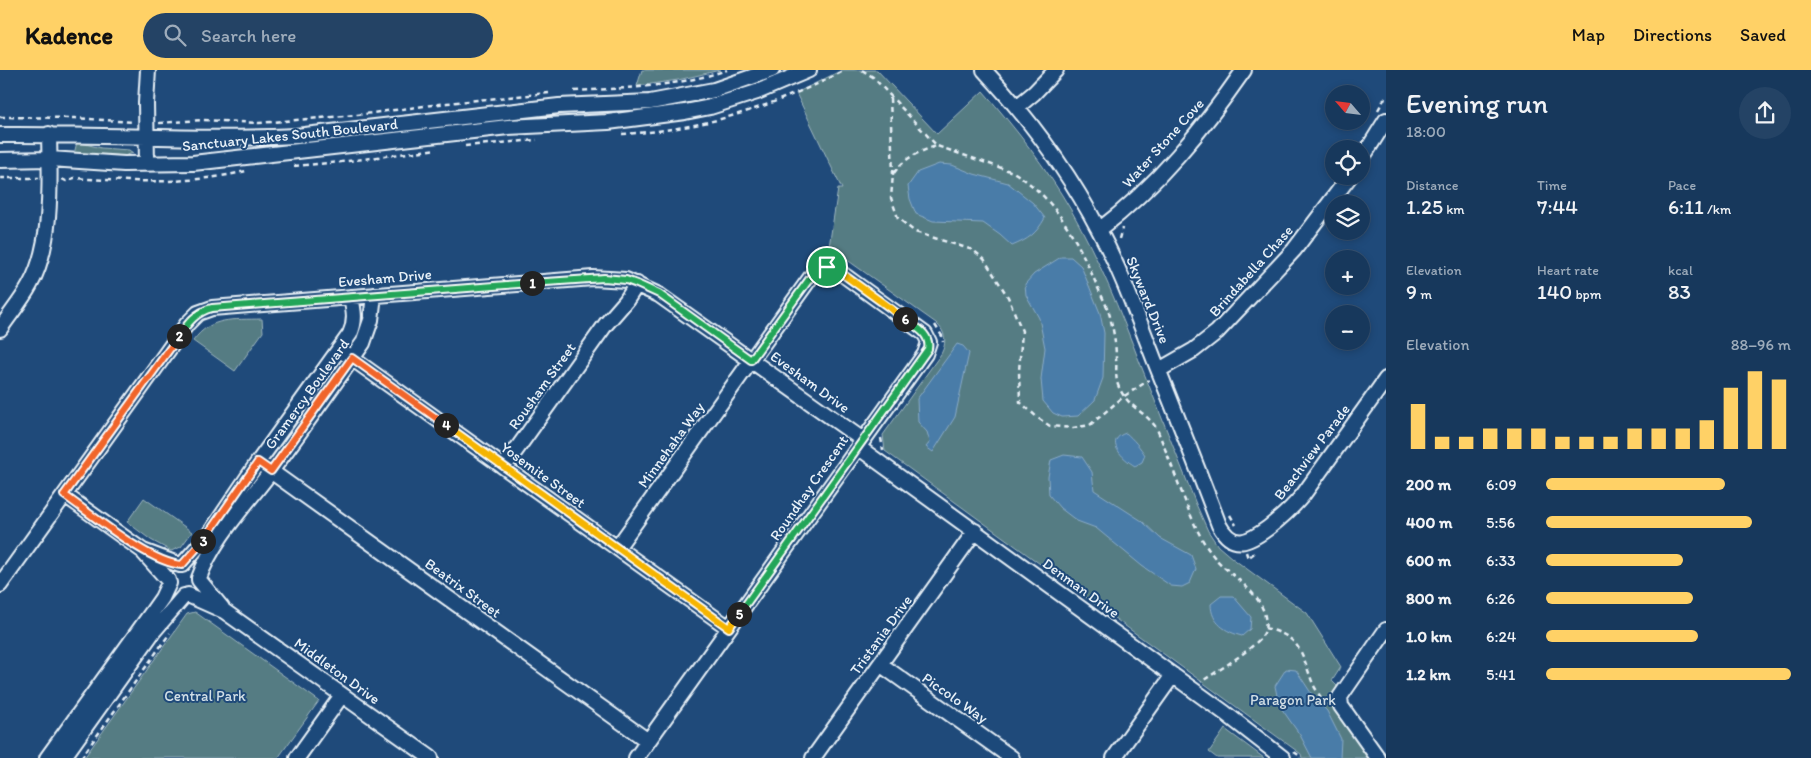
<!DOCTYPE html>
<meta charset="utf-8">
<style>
:root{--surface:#17385c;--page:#244365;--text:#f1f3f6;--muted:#9eacbb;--line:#365272;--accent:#ffd166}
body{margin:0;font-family:Itim,sans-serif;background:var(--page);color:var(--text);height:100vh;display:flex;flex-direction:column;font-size:19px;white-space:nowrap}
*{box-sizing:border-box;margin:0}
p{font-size:16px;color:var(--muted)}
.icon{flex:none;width:28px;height:28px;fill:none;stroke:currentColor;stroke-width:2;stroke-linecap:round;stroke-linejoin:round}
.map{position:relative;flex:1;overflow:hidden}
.panel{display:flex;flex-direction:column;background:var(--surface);width:425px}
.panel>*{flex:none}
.needle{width:32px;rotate:298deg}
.tools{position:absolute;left:1325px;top:15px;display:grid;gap:10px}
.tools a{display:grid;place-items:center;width:45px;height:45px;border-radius:50%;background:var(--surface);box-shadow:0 2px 8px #0003,0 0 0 1px var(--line);font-size:25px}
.pin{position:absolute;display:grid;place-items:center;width:42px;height:42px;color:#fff;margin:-21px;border:2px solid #fff;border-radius:50%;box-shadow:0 1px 5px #0007}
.km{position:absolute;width:25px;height:25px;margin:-12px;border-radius:50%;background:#222;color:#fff;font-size:14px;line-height:25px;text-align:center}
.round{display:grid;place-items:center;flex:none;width:52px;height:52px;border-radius:26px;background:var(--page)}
.headline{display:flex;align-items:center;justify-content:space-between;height:85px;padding:0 20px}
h1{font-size:28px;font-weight:600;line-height:38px}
.figures{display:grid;grid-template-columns:repeat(3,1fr);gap:8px;height:85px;padding:5px 20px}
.figures div{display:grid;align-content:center}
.figures b{font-size:21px;font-weight:600}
.figures small{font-size:14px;font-weight:400}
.figures p{font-size:14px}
.chart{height:140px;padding:10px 20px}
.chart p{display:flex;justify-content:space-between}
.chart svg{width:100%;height:90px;margin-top:5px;stroke:var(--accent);stroke-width:6}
ul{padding:0 20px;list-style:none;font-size:16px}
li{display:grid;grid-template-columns:80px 60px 1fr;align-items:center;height:38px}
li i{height:12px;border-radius:6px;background:var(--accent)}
header{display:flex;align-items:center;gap:30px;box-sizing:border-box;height:70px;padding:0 25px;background:var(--accent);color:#111}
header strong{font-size:24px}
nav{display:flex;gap:28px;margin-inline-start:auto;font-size:18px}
.search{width:350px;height:45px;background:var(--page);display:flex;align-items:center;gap:12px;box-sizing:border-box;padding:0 18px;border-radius:28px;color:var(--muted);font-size:19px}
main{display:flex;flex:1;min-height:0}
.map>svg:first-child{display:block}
</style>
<header>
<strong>Kadence</strong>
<div class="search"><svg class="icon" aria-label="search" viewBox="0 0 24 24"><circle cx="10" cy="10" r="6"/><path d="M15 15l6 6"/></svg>Search here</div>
<nav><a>Map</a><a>Directions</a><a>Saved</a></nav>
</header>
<main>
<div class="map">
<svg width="1386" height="688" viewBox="0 0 1386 688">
<rect width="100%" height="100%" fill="#1f4a7a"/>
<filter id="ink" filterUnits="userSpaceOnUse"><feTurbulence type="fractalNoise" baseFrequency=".02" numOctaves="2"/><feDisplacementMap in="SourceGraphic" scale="10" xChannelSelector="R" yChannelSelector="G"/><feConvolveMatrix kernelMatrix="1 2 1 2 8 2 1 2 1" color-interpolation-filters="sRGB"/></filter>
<g filter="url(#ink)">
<path fill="#557c83" stroke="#9eb6be" d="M642 0H720L678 10 637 16Z
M842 0H877L937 64 983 21C1016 59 1046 97 1071 140 1099 189 1120 241 1140 293 1159 340 1177 387 1196 434L1208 461 1218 476 1232 488 1307 543 1341 597 1332 611 1337 616 1332 629 1334 638 1371 688H1302L1301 684 885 381 883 365 941 284C947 273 946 262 936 253L829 177 838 119H842L796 23Z
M77 72 101 78 129 80 133 83 121 87 74 84Z
M262 249 263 262 235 301 193 271C211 246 233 250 262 249Z
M337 297H338L274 386C278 368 322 310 337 297Z
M144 428 192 462 181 477 171 481 151 470 127 452Z
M195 542 319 631 278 688H84L187 544Z
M1225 659 1264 688H1217L1209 682Z"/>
<path fill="#4a7ca8" stroke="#89abc8" d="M939 94 952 95 974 104 1008 113 1033 133 1045 148C1036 164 1029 169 1012 176L1000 165 983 153 933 151 916 144 910 129 908 116 918 102Z
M1061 187H1071L1081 196 1100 243 1104 263 1103 308 1095 330 1078 346 1062 347 1053 343 1043 331 1041 309 1045 278 1039 248 1026 225 1025 214 1034 204Z
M957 274 963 276 969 283 955 347 933 382 926 377 930 372 927 362 918 352 917 329Z
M1126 363C1132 368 1141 378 1145 385L1142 392 1135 396C1123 389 1103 370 1126 363Z
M1064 385 1082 387 1092 402 1094 420 1142 451 1160 468 1191 485 1196 499 1190 513 1182 517 1171 516 1142 496 1096 458 1077 451 1060 438 1049 425 1048 407 1051 390Z
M1221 526H1233L1251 547 1250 559 1242 566C1226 562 1211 553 1211 534Z
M1286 599 1296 600 1313 626 1327 641 1341 669 1340 688H1312L1300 665 1279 635 1275 616Z"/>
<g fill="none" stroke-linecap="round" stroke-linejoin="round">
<defs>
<path id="minor" d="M984 0C1029 48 1068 101 1099 160 1121 201 1137 245 1154 289 1176 344 1198 399 1219 455 1233 481 1249 472 1268 458 1281 448 1292 438 1303 425L1386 309
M1017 37 1034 23 1056 0
M0 65C99 64 197 71 296 66L559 36 650 32 714 20 772 0
M0 90 50 89 124 94 193 93 508 57 608 52 685 42 710 37 757 22 809 0
M1361 90 1386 50
M147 94 146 33 148 0
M1099 160C1157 116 1203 59 1244 0
M0 259C10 244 22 230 30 215 53 174 50 110 49 64
M339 279 729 558
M1159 300 1194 280 1217 262 1294 180 1350 106
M858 377 1225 643 1283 688
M258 392 648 671
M504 397 606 254 626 231 637 214
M65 425 143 481 180 495
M617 478 816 200 824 197 834 198 925 264 929 272 925 284 636 688
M144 483 168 510
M182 495 210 463 258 392 350 264C356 251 354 241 351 227
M199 508C213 469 244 437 269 404 301 361 332 317 363 273L371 250 374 225
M199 510 222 538
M0 515 187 254 198 243 212 238 593 208 626 210 659 225 863 370
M188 525 224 541 431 688
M880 594 1012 688
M47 688 150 545 162 528 169 513
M63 688 153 562 184 526
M297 688 342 625
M813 688 975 461
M1114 688 1173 605
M1378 688 1341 636 1340 627 1386 560"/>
</defs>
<use href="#minor" stroke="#e8f1f8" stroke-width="18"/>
<path stroke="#e8f1f8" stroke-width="2.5" stroke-dasharray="5 4" stroke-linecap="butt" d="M862 0 873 7 937 76 1013 102C1056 128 1078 171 1097 216 1102 227 1109 239 1111 251 1114 263 1116 276 1116 289 1117 297 1115 307 1118 315 1127 338 1146 341 1157 359 1166 381 1174 402 1182 423 1191 446 1199 469 1215 488 1232 508 1271 527 1265 560 1263 574 1214 603 1201 612
M574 21C627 18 676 17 727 0
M890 28 893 104 891 128 898 148 915 162 973 180 984 189 1008 227 1022 261 1019 301 1020 332 1038 348 1050 356 1073 358 1090 355 1123 327 1149 310
M1378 40 1386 26
M0 47 75 48 133 52
M159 53 202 50 259 53 357 45 447 33 549 23
M622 64C683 61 740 47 796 23 813 16 829 9 845 0
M465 76 537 70
M294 96 341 92 437 79
M894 103C905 87 919 82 936 76
M0 108H39
M62 109 66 111 74 108C133 112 188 115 246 101
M1119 169 1122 158
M827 179 837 185
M935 255 942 266 943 272
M881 368 883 380
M1230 445 1236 455
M1246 482 1248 488 1257 481
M1265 558C1302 567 1301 583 1313 614 1317 622 1322 629 1328 637
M1294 682 1300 686V688
M81 688 170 563"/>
<use href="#minor" stroke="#1f4a7a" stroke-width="14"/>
</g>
</g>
<g fill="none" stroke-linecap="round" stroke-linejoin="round" filter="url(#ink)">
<defs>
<path id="split-1" d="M532 213 604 208 626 210 637 214 659 224 751 290 813 204 820 198 827 197"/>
<path id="split-2" d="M179 266C188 253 196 242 212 238L532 213"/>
<path id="split-3" d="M179 266 64 425C93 445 149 493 182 495L203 471"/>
<path id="split-4" d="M203 471 258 392 271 401 352 288 446 355"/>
<path id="split-5" d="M446 355 729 558 739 544"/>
<path id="split-6" d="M739 544 928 279C931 264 916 257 905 249"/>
<path id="split-7" d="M827 197 840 202 905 249"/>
</defs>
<use href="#split-1" stroke="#fff" stroke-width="10"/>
<use href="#split-2" stroke="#fff" stroke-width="10"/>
<use href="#split-3" stroke="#fff" stroke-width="10"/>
<use href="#split-4" stroke="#fff" stroke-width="10"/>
<use href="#split-5" stroke="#fff" stroke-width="10"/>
<use href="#split-6" stroke="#fff" stroke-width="10"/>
<use href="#split-7" stroke="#fff" stroke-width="10"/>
<use href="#split-1" stroke="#22a559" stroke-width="6"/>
<use href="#split-2" stroke="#22a559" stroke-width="6"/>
<use href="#split-3" stroke="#f0652b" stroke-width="6"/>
<use href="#split-4" stroke="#f0652b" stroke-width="6"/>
<use href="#split-5" stroke="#f5b400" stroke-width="6"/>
<use href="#split-6" stroke="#22a559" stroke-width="6"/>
<use href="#split-7" stroke="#f5b400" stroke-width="6"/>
</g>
<g text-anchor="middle" stroke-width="4" stroke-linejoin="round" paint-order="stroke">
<g font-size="15" fill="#e8f1f8" stroke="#1f4a7a">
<text transform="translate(290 65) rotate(-6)" y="5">Sanctuary Lakes South Boulevard</text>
<text transform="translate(1163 73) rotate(-48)" y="5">Water Stone Cove</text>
<text transform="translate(1251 201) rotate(-48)" y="5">Brindabella Chase</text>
<text transform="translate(385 208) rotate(-5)" y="5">Evesham Drive</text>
<text transform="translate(1148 230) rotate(68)" y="5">Skyward Drive</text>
<text transform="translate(810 312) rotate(36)" y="5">Evesham Drive</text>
<text transform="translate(542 316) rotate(-54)" y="5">Rousham Street</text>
<text transform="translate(307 324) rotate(-54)" y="5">Gramercy Boulevard</text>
<text transform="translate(671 375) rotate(-54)" y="5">Minnehaha Way</text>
<text transform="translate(1312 382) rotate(-53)" y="5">Beachview Parade</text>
<text transform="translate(543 405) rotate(36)" y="5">Yosemite Street</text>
<text transform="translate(809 418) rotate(-55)" y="5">Roundhay Crescent</text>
<text transform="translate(463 518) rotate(36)" y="5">Beatrix Street</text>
<text transform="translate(1081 518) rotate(36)" y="5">Denman Drive</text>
<text transform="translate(881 565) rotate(-54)" y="5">Tristania Drive</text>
<text transform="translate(337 601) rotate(36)" y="5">Middleton Drive</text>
<text transform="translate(955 628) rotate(35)" y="5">Piccolo Way</text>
</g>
<g font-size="15" fill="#d2dfe6" stroke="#1f4a7a">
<text x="205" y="631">Central Park</text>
<text x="1293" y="635">Paragon Park</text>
</g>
</g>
</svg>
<div class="tools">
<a><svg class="needle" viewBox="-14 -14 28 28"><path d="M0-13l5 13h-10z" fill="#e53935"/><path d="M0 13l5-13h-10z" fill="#9eacbb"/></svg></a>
<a><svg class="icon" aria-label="locate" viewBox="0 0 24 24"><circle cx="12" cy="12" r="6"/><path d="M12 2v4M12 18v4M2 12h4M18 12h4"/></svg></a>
<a><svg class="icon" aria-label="layers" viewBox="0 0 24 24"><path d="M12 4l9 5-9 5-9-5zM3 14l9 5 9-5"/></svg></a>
<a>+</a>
<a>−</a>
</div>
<div class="pin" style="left:827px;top:197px;background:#1e9e55"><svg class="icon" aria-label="arrive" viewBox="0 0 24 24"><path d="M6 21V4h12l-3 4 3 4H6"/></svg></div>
<b class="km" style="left:532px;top:213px">1</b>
<b class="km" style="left:179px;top:266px">2</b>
<b class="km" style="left:203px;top:471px">3</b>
<b class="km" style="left:446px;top:355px">4</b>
<b class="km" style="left:739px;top:544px">5</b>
<b class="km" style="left:905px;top:249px">6</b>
</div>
<section class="panel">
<div class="headline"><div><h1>Evening run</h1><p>18:00</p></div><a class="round"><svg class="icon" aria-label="share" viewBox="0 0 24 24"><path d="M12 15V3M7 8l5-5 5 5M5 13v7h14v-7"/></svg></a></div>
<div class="figures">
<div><p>Distance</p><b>1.25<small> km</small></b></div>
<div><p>Time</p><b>7:44</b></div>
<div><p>Pace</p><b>6:11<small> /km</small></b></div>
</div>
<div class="figures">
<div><p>Elevation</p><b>9<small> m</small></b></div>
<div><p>Heart rate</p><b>140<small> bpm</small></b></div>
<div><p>kcal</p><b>83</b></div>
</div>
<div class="chart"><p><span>Elevation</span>88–96 m</p>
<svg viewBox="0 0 160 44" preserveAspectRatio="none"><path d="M5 44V22M15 44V38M25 44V38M35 44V34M45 44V34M55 44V34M65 44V38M75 44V38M85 44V38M95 44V34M105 44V34M115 44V34M125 44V30M135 44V14M145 44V6M155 44V10"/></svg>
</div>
<ul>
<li><b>200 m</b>6:09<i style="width:73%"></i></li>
<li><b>400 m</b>5:56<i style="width:84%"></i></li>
<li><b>600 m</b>6:33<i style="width:56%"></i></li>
<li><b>800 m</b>6:26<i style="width:60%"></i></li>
<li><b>1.0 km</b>6:24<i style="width:62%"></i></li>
<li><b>1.2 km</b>5:41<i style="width:100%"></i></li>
</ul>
</section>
</main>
